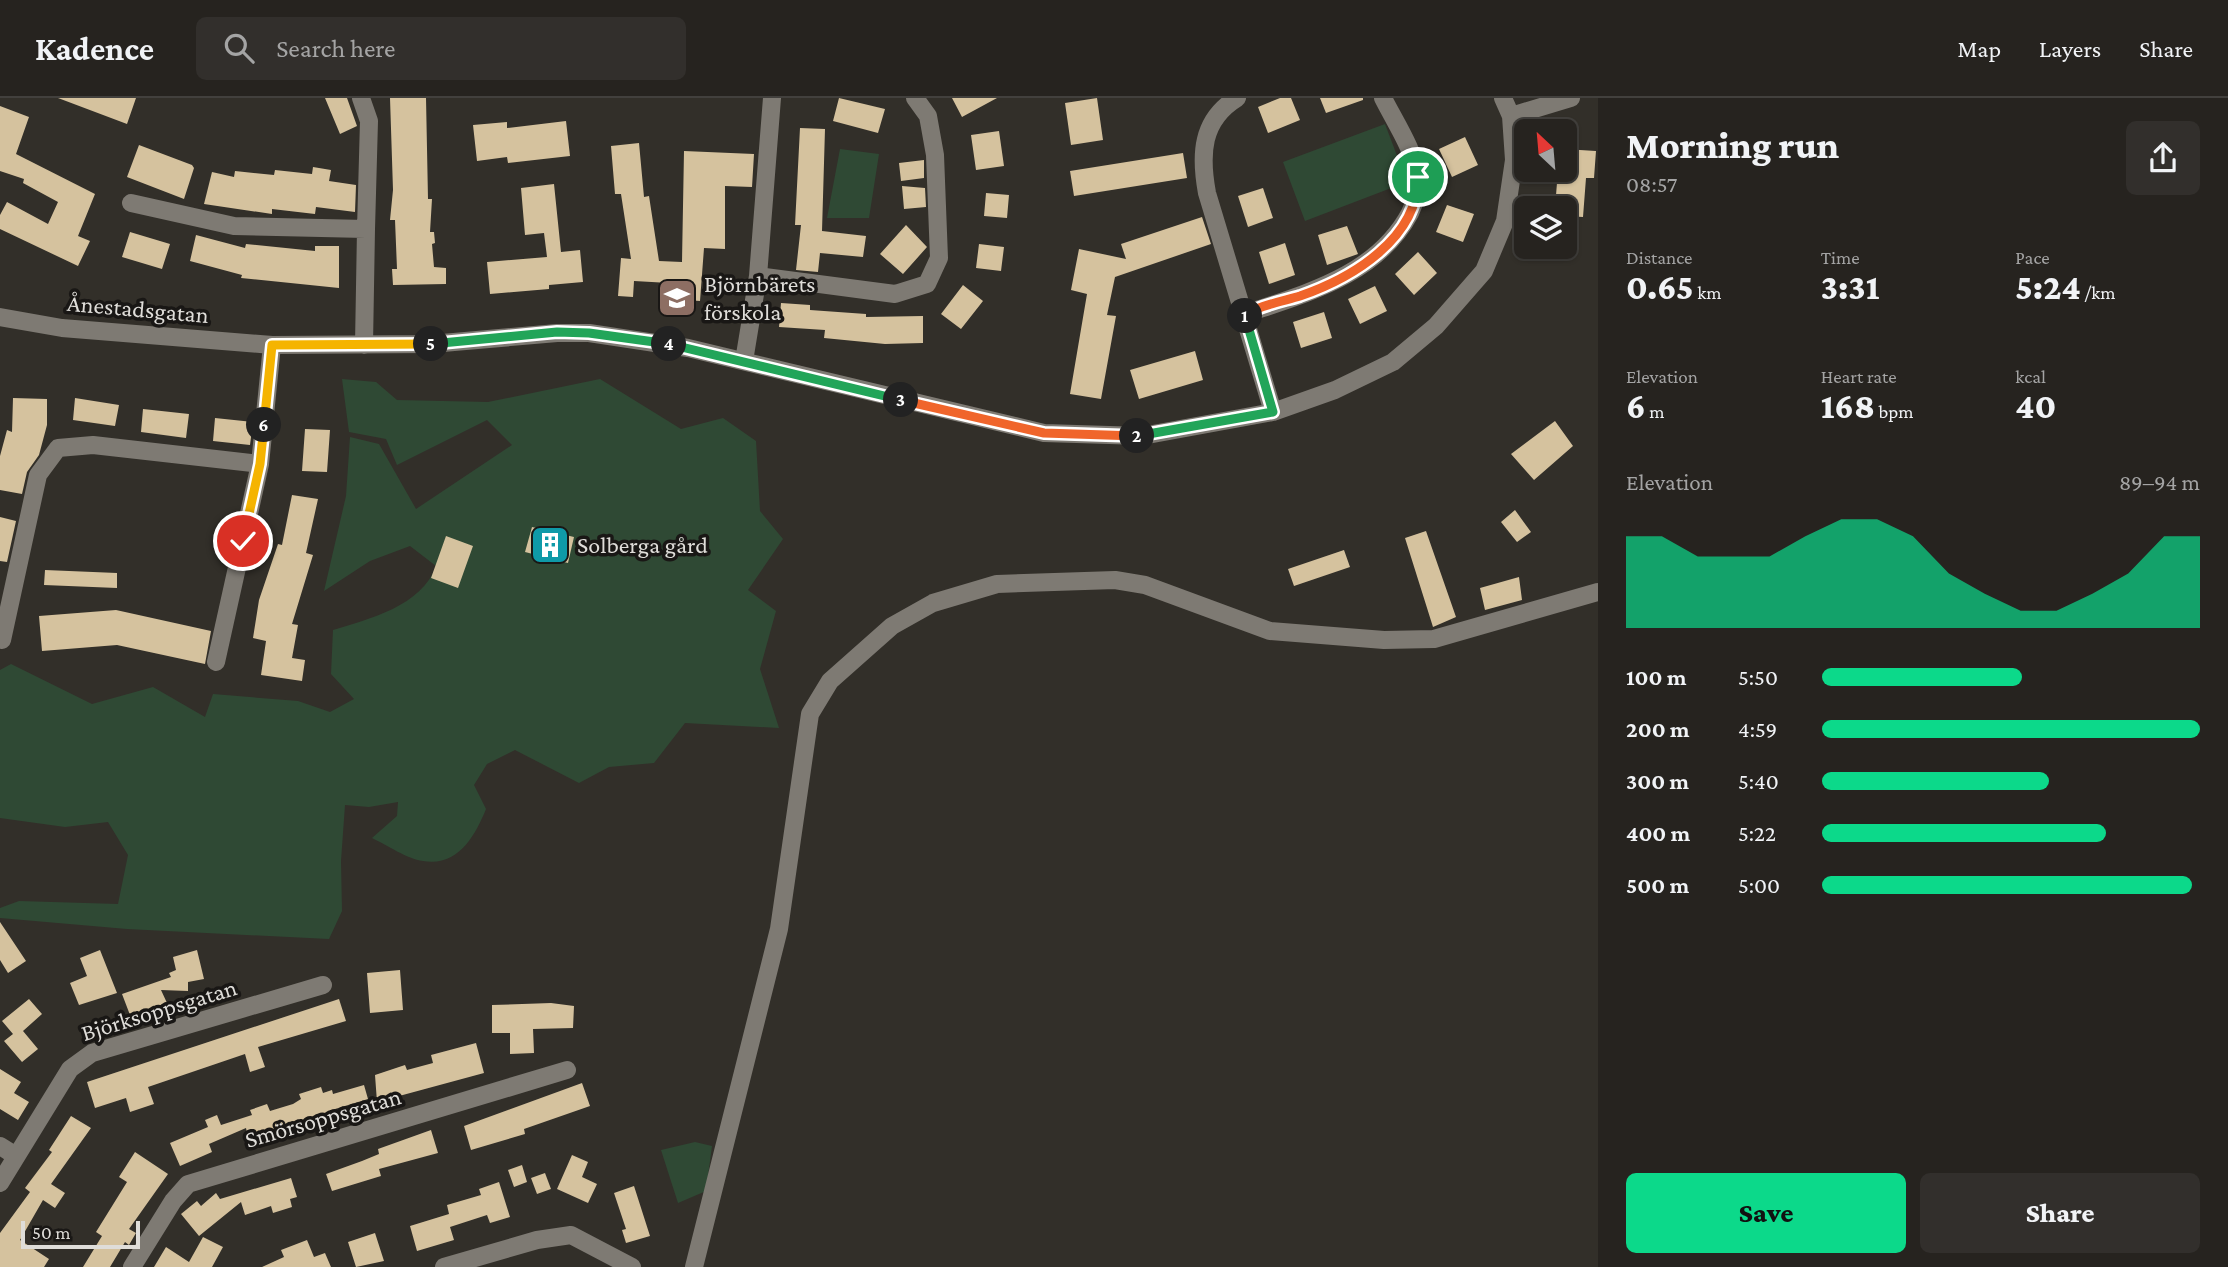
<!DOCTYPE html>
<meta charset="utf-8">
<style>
:root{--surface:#26231f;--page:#322f2c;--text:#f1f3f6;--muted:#a4a4a4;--line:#42403d;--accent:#0cd98a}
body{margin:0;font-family:"Crimson Pro",serif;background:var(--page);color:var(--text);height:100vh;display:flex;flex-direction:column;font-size:26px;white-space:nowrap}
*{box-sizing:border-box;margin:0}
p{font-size:23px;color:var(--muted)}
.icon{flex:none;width:38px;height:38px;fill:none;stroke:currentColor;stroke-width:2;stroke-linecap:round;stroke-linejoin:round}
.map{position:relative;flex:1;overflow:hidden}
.panel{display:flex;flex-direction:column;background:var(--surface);width:630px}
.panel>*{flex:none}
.needle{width:46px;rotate:334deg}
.buttons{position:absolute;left:1514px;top:21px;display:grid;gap:14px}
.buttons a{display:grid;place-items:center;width:63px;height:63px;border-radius:10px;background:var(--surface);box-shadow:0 2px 5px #0004,0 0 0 2px var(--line);font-size:35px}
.scale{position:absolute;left:21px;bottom:18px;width:119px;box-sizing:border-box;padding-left:7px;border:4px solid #dfddd9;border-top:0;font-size:19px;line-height:24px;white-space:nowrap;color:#dfddd9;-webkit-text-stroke:5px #191715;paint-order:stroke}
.pin{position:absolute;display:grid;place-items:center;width:60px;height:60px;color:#fff;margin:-30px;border:4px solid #fff;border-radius:50%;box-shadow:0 2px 7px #0007}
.km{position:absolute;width:35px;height:35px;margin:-18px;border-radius:50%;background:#222;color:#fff;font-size:19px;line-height:35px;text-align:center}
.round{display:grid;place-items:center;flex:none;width:74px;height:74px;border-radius:10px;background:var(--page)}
.overview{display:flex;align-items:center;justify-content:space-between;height:119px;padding:0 28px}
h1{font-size:38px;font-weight:800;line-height:52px}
.stats{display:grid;grid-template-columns:repeat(3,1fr);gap:10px;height:119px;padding:7px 28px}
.stats div{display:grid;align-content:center}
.stats b{font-size:35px;font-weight:800}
.stats small{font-size:19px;font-weight:400}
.stats p{font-size:19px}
.chart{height:196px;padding:14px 28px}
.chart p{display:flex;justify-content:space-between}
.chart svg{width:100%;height:126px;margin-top:7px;fill:var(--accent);opacity:.7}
.button{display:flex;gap:14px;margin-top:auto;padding:14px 28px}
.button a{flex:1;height:80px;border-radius:10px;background:var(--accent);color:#111;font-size:28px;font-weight:800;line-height:80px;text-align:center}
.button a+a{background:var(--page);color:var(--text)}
ul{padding:0 28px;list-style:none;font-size:23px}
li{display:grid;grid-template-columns:112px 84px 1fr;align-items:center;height:52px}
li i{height:18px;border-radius:9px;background:var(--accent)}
header{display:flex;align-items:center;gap:42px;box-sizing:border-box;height:98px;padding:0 35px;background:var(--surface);border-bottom:2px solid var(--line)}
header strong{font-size:33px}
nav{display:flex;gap:38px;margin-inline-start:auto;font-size:24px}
.search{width:490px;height:63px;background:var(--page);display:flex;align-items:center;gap:18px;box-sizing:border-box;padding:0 24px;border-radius:10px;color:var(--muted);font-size:26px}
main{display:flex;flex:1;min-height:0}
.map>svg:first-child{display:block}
</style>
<header>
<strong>Kadence</strong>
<div class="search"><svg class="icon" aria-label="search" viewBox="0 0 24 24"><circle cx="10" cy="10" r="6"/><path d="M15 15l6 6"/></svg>Search here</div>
<nav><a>Map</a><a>Layers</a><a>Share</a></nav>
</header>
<main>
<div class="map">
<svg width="1598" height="1169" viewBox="0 0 1598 1169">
<rect width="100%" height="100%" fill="#322f29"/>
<path fill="#2f4934" d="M1385 26 1407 84 1305 123 1283 64Z
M840 51 879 56 869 120H827Z
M342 281 376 284 397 302 488 304 600 281 681 331 723 320 756 343 760 413 783 441 748 492 776 513 760 571 779 630 685 625 654 665 609 669 579 685 515 652 487 666 474 687 486 711C475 738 458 769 423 763 407 761 387 747 372 740L397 718 398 704 369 709 345 707 341 763 342 813 329 841 127 831 0 820V810L19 803 118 806 128 757 108 724 65 729 0 720V572L11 566 92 606 153 589 205 619 213 596 298 603 330 614 354 601 331 576 333 532C369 521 422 508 436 468L410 448 370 463 324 493 346 398 350 339 379 346 416 411 512 347 487 322 397 367 386 341 349 334Z
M695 1044 712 1048 706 1093 678 1105 661 1052Z"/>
<path fill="#d5c29e" d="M58 0H136L127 26Z
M325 0H347L357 28 340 36Z
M390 0H426L428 101H432L430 134H434L435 145 432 146 434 169 446 170V186L393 187 392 171H397L395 122H390L393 92Z
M839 0 885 11 878 35 833 23Z
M952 0H997L962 19Z
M1097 0 1103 42 1071 47 1065 5Z
M1280 0H1291L1300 22 1268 35 1258 9Z
M1320 0H1363V2L1326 15Z
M0 8 29 19 16 56 95 96 78 138 90 143 78 168 0 131V117L7 104 48 126 58 104 23 85 24 81 0 73Z
M566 23 570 58 508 65 507 59 477 63 473 27 507 24V30Z
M800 30 825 31 822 133 866 138 863 159 820 155 818 174 796 172 801 127H795Z
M999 33 1004 68 976 72 971 37Z
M1465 39 1478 67 1452 79 1439 51Z
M639 45 644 99 649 98 659 163 682 164 684 53 754 56 752 89 725 88V151L704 150 700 203 686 202 687 186 634 183 633 199 618 198 621 160 631 161 621 96H615L611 48Z
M139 47 192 67 194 70 184 101 127 79Z
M1564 51 1596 53 1594 80H1586L1583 119 1564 118V110H1555L1558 72H1564Z
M1183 55 1187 80 1074 98 1070 73Z
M924 62V80L901 83 899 65Z
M313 69 331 72 329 83 356 87 355 114 316 109 315 116 272 111V116L204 106 212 74 234 79 235 73 274 77 275 72 312 76Z
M554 86 561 154 580 152 583 184 549 187V191L490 196 487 164 547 159 544 135 525 137 521 90Z
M902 88 925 90 926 109 904 111Z
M1263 90 1273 120 1248 129 1238 98Z
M986 95 1009 97 1007 120 984 118Z
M1447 107 1474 116 1463 144 1436 134Z
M1202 119 1211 146 1115 179 1107 217 1116 218 1101 301 1070 296 1087 196 1071 192 1079 151 1126 161 1121 146Z
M906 127 927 149 903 176 880 156Z
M1347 128 1358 156 1327 167 1318 137Z
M130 134 170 146 162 171 122 159Z
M196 137 245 150 246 146 315 153V148H339V190L241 180 242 177 190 163Z
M1285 145 1295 177 1269 186 1259 154Z
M979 146 1004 149 1001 173 976 170Z
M1418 154 1437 175 1414 197 1395 176Z
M963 187 983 203 961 231 941 216Z
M1375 188 1387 213 1360 226 1348 201Z
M781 205 810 207V212L866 216V219L923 218V245L885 246 824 240 825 232 779 229Z
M1324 214 1332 240 1301 250 1293 224Z
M1195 253 1203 282 1139 301 1130 272Z
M13 300 47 301V327L39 357 27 374 22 396 0 392V358L7 332 12 334Z
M75 300 119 307 115 328 73 322Z
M143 311 189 316 186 340 141 334Z
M215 320 253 324 250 347 213 343Z
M1555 323 1573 348 1534 382 1511 356Z
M305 331 330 332 327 374 302 373Z
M292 397 318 401 306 455 313 457 292 526 298 527 292 560 305 562 302 583 261 577 266 543 253 540 259 502 278 446 282 447Z
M1515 412 1531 434 1517 444 1501 424Z
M0 419 16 423 7 464 0 463Z
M532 429 574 439 568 465 525 454Z
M1426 433 1456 519 1433 529 1405 440Z
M446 438 473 448 458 490 431 480Z
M1344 452 1350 469 1294 488 1288 471Z
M45 472 117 475V490L44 487Z
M1519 479 1522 502 1485 512 1480 490Z
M116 512 211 533 205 566 117 547 42 553 39 518Z
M0 824 26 863 8 875 0 862Z
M100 852 117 895 79 907 70 885 87 878 80 860Z
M197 852 204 881 188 884V893L161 892 167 905 130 917 122 896 171 879 169 875 176 872 173 859Z
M400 872 403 912 370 915 367 875Z
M29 901 42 916 23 933 38 951 22 964 4 943 13 936 2 923Z
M339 901 346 923 258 949 265 969 250 974 245 956 148 989 154 1006 130 1014 126 1000 95 1010 87 984Z
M551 905 574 908 573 930 533 931 534 955 510 956V935H492V907Z
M476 945 484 975 377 1004 375 977 405 967 407 972 433 965 431 957Z
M0 971 21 984 14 995 29 1004 18 1022 0 1011Z
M582 985 590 1008 524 1031 525 1036 471 1052 464 1028Z
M364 987 368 1001 335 1011 337 1016 275 1034 276 1038 258 1043 255 1033 247 1035 246 1030 209 1046 212 1054 180 1068 170 1045 208 1029 205 1022 217 1017 221 1027 252 1017 250 1012 267 1006 270 1013 293 1006 301 1001 299 996 321 989 323 995 332 992 333 996Z
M71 1018 91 1030 51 1086 65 1095 55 1110 43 1102 20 1142 49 1161 44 1169H0V1135L30 1094 25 1090 52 1054 49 1052Z
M431 1032 438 1055 379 1071 381 1078 332 1093 326 1076 362 1063 379 1056 378 1051Z
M135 1054 168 1076 129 1131 136 1135 129 1147 125 1144 110 1169H83L102 1138 96 1134 127 1084 119 1079Z
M572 1057 588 1064 582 1079 597 1086 588 1105 557 1091Z
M522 1067 527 1084 514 1089 508 1072Z
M545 1075 551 1091 537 1096 531 1080Z
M291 1080 297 1099 290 1101 292 1109 273 1115 271 1108 245 1117 241 1104 199 1138 181 1116 197 1103 201 1108 216 1095 220 1101Z
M499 1084 510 1119 490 1125 487 1117 450 1129 454 1142 417 1153 410 1128 449 1116 447 1107 481 1097 479 1091Z
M634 1088 650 1138 626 1145 622 1132 626 1131 614 1095Z
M375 1135 384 1163 356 1169 348 1144Z
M203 1139 223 1149 212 1169H154L166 1149 189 1164Z
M307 1142 314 1159 325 1155 331 1169H262L284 1159 281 1152Z"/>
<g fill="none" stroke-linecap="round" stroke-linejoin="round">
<path stroke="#7e7a73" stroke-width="18" d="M361 0 369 23 366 131
M1237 0C1201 22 1200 57 1207 95L1273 314
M1511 18 1571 0
M131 105 234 128 366 131 364 247
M758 178 895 196 927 186 939 160 935 57 928 18 915 0
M1245 216C1307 195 1377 177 1410 115 1415 104 1420 91 1418 79 1414 52 1395 24 1383 0
M0 219 62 230 272 247 431 246 557 235H589L688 250 1044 335 1142 338 1273 314 1335 292 1393 264 1436 228 1484 173 1505 123 1514 62 1511 18 1503 0
M744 263 758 178 772 0
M2 542 38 377 58 350 93 347 260 366
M216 564 260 366 272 247
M0 1048 16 1058
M0 1085 70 971 92 955 323 887
M132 1169 173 1103 188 1086 567 972
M444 1169 537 1142 571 1137 632 1169
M694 1169 779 831 810 616 830 583 892 528 933 505 997 486 1115 482 1145 487 1270 533 1384 542 1434 541 1598 494"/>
</g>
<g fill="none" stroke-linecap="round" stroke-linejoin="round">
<defs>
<path id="split-1" d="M1245 218C1256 208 1284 203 1300 198 1352 180 1418 141 1418 79"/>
<path id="split-2" d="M1137 338 1273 314 1245 218"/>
<path id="split-3" d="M901 302 1044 335 1137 338"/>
<path id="split-4" d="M669 246 901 302"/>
<path id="split-5" d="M431 246 557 234 589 235 669 246"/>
<path id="split-6" d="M264 327 272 247 431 246"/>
<path id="split-7" d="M243 443 260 366 264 327"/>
</defs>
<use href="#split-1" stroke="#fff" stroke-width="14"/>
<use href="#split-2" stroke="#fff" stroke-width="14"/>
<use href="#split-3" stroke="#fff" stroke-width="14"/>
<use href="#split-4" stroke="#fff" stroke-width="14"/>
<use href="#split-5" stroke="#fff" stroke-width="14"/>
<use href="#split-6" stroke="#fff" stroke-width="14"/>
<use href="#split-7" stroke="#fff" stroke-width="14"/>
<use href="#split-1" stroke="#f0652b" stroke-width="9"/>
<use href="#split-2" stroke="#22a559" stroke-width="9"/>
<use href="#split-3" stroke="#f0652b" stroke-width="9"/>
<use href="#split-4" stroke="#22a559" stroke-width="9"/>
<use href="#split-5" stroke="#22a559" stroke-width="9"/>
<use href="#split-6" stroke="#f5b400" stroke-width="9"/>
<use href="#split-7" stroke="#f5b400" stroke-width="9"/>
</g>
<defs>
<symbol id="school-square" viewBox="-11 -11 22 22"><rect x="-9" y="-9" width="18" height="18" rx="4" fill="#8d6e63" stroke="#191715"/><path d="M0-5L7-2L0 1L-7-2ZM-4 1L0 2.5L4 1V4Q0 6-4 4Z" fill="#fff"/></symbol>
<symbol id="building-square" viewBox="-11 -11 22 22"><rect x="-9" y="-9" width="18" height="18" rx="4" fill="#0f9aa8" stroke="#191715"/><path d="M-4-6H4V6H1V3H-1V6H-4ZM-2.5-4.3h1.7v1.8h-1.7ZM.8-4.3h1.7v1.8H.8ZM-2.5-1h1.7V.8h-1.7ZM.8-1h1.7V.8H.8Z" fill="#fff"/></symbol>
</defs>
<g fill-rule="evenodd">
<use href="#school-square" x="655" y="178" width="44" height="44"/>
<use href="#building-square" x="528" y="425" width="44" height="44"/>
</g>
<g text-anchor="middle" stroke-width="7" stroke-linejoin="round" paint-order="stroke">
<g font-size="24" fill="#dfddd9" stroke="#191715" text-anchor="start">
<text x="704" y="194">Björnbärets<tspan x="704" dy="28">förskola</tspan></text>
<text x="577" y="455">Solberga gård</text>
</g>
<g font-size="24" fill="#dfddd9" stroke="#191715">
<text transform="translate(138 211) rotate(5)" y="8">Ånestadsgatan</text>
<text transform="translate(159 912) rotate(-17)" y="8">Björksoppsgatan</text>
<text transform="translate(323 1020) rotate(-16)" y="8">Smörsoppsgatan</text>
</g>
</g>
</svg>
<div class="buttons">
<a><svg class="needle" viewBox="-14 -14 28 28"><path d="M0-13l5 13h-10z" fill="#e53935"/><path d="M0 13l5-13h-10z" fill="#a4a4a4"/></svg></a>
<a><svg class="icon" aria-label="layers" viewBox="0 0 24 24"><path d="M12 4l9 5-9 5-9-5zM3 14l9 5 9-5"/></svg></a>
</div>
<div class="scale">50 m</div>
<div class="pin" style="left:1418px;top:79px;background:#1e9e55"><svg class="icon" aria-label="arrive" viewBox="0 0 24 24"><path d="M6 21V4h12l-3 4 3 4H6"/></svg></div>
<div class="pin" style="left:243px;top:443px;background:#d93025"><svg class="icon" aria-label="check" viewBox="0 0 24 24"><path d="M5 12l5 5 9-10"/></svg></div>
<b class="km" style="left:1245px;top:218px">1</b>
<b class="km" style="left:1137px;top:338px">2</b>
<b class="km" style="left:901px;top:302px">3</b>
<b class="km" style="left:669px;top:246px">4</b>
<b class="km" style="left:431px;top:246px">5</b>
<b class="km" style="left:264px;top:327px">6</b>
</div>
<section class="panel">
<div class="overview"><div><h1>Morning run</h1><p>08:57</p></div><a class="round"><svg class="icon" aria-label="share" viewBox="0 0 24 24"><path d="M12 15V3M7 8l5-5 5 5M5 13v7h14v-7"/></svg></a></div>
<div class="stats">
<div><p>Distance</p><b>0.65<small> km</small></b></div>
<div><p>Time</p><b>3:31</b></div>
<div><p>Pace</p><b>5:24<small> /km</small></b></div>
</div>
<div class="stats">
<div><p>Elevation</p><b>6<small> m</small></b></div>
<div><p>Heart rate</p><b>168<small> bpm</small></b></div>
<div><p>kcal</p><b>40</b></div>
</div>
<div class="chart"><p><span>Elevation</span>89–94 m</p>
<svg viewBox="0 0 160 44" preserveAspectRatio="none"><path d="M0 44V12L10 12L20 19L30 19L40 19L50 12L60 6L70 6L80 12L90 25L100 32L110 38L120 38L130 32L140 25L150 12L160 12V44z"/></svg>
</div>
<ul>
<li><b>100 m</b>5:50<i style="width:53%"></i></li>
<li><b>200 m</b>4:59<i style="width:100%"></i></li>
<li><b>300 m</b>5:40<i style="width:60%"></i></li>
<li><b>400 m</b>5:22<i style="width:75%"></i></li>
<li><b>500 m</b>5:00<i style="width:98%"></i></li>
</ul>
<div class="button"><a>Save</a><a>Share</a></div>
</section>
</main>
